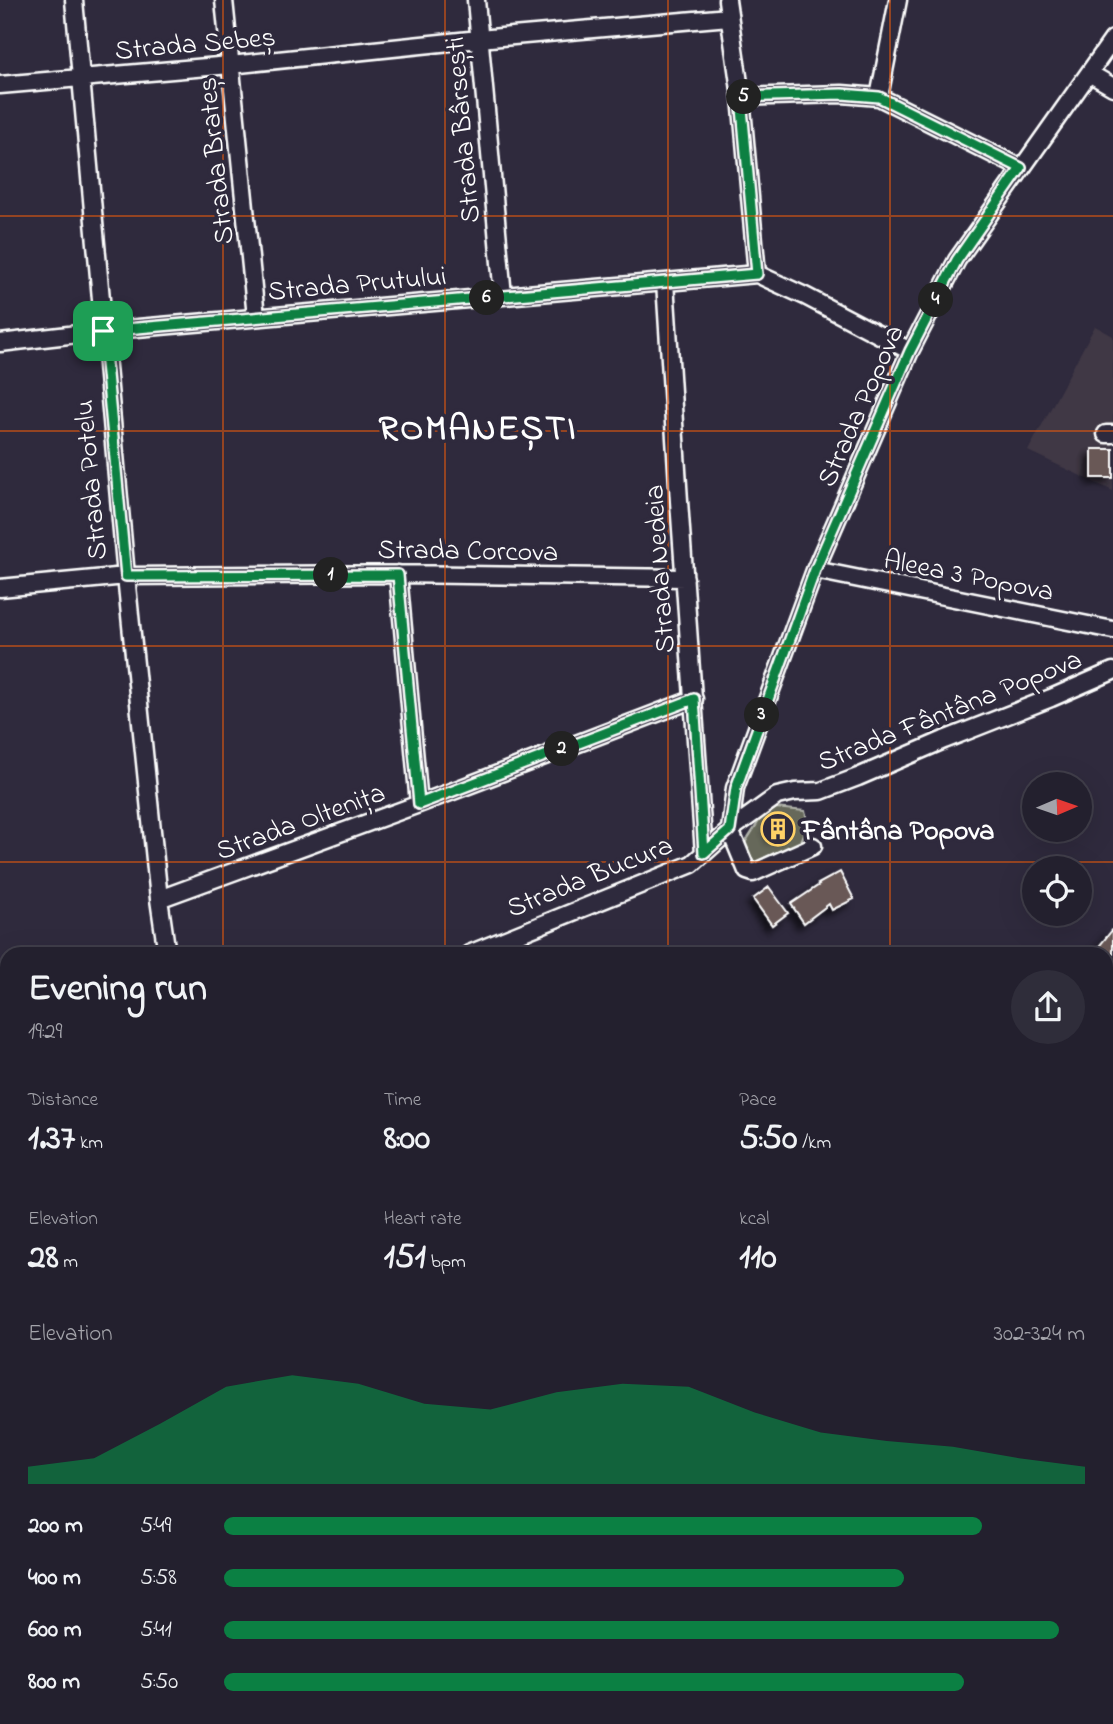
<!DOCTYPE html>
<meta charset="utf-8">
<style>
:root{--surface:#23202e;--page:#2f2d3a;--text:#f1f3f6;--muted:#a3a3aa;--line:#403e4a;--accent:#0b8043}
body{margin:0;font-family:"Indie Flower",sans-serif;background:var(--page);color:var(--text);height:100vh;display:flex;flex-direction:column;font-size:26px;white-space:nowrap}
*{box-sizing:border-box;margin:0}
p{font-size:23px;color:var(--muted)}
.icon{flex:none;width:38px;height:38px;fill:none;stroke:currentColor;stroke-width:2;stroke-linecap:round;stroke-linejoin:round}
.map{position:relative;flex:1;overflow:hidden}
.side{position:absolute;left:0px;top:947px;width:1113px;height:779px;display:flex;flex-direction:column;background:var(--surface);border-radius:21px 21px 0 0;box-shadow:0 7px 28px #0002,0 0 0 2px var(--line)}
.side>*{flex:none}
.needle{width:46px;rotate:88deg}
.buttons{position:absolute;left:1022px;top:772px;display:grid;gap:14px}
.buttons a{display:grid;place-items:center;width:70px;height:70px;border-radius:50%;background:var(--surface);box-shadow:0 7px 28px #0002,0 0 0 2px var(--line);font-size:35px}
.pin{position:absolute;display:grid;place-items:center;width:60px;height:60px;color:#fff;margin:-30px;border-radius:14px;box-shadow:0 4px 10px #0006}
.km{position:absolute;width:35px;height:35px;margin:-18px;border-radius:50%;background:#222;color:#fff;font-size:19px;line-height:35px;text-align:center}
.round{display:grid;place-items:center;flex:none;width:74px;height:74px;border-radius:37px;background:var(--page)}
.headline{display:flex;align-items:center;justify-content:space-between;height:119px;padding:0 28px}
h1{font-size:38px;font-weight:800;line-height:52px}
.metrics{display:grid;grid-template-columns:repeat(3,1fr);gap:10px;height:119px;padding:7px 28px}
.metrics div{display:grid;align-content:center}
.metrics b{font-size:35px;font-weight:800}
.metrics small{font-size:19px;font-weight:400}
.metrics p{font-size:19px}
.chart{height:196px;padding:14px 28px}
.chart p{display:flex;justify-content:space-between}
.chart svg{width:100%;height:126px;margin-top:7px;fill:var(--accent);opacity:.7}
ul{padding:0 28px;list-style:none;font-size:23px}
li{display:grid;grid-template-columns:112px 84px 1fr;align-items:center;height:52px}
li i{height:18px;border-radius:9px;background:var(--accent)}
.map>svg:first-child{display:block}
</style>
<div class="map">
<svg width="1113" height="1724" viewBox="0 0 1113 1724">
<defs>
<filter id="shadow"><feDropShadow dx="-6" dy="6" stdDeviation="3.5" flood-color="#0009"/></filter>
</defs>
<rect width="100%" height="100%" fill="#2f2a3d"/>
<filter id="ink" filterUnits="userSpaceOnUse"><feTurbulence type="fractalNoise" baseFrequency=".0143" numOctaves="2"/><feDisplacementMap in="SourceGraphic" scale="14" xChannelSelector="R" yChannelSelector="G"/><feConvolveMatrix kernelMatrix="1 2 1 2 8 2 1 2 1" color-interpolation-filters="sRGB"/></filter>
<g filter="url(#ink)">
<path fill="#403845" d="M1095 326 1113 336V491L1028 451Z"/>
<path fill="#66685a" stroke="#b2b4ac" stroke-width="2" d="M775 808 805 811 808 825 798 848 752 866 743 846 763 815Z
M7 1273V1679L0 1681V1275Z
M7 1682V1718L102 1719 103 1724H0V1684Z"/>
<path fill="#53667e" stroke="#98a3b2" stroke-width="2" d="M570 1719H638V1724H574Z"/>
<path fill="#695957" stroke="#fff" stroke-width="2" filter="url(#shadow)" d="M1092 449H1113V478H1092Z
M783 820 787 833 774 837 770 824Z
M840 872 854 899 832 910 829 904 804 923 791 904 819 885 818 884Z
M769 887 788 913 772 925 753 899Z
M1113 929V954H1093Z"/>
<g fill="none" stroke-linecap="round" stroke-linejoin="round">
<defs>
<path id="minor" d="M74 0 126 576 159 899 167 954
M224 0 256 317
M476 0 503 296
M727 0 741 97 757 274
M1089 73 1113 87
M0 85 230 65 479 39 729 17
M741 97 842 94 879 97 1021 168
M879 97 898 0
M665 282 679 501 704 853
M0 343 103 331 757 274 805 296 910 351
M1106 434H1113
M815 570 1113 630
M398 574 419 804
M0 588 126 576 398 574 685 578
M730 830 735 788 815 570 910 351 957 260 1113 39
M730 830 747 871 753 873 813 846
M159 899 419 804 694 699
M469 954 692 864 730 830 777 796 795 792 821 791 858 777 944 740 1051 698 1113 671
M1106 1015 1113 1009
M1106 1180 1113 1186
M1106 1551 1113 1557
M162 1718V1724
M384 1718 391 1724
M245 1724 253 1718
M1107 1724 1113 1718"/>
<path id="major" d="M0 1135 7 1132
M855 1718 860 1724"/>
</defs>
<use href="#minor" stroke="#fff" stroke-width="21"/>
<use href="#major" stroke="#fff" stroke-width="24"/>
<path stroke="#fff" stroke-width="2.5" stroke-dasharray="2 5" stroke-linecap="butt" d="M0 1483 7 1481
M0 1662 7 1659"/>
<use href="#minor" stroke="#2f2a3d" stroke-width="16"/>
<use href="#major" stroke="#776864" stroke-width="19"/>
</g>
</g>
<g fill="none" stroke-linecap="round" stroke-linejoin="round" filter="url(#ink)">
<defs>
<path id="route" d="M842 94 879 97 1021 168 957 260 910 351 815 570 736 788 730 830 704 853 694 699 419 804 398 575 126 576 103 331 757 274 741 97Z"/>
</defs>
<use href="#route" stroke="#fff" stroke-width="14"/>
<use href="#route" stroke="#0b8043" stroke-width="9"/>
</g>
<path fill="none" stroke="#e8590c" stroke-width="2" stroke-opacity="0.55" d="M223 0V954M445 0V954M668 0V954M890 0V954M0 216H1113M0 431H1113M0 646H1113M0 862H1113M0 1078H7M1106 1078H1113M0 1293H7M1106 1293H1113M0 1508H7M1106 1508H1113M223 1718V1724M445 1718V1724M668 1718V1724M890 1718V1724"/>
<defs>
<symbol id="building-ring" viewBox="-11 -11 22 22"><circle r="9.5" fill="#2f2a3d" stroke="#ffd166" stroke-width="1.5"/><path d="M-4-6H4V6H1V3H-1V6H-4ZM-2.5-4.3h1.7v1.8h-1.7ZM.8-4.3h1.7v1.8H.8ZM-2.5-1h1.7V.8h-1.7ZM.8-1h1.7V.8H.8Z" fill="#ffd166"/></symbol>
</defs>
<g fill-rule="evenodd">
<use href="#building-ring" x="759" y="810" width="38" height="38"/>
</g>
<g text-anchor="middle" stroke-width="7" stroke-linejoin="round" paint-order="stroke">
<g font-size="28" fill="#fff" stroke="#2f2a3d">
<text transform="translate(195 42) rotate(-5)" y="10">Strada Sebeș</text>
<text transform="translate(461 130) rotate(-95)" y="10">Strada Bârsești</text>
<text transform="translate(214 161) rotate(-96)" y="10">Strada Brateș</text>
<text transform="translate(357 282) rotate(-5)" y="10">Strada Prutului</text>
<text transform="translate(859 405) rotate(-66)" y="10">Strada Popova</text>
<text transform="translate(89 480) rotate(-95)" y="10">Strada Potelu</text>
<text transform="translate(468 549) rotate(1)" y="10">Strada Corcova</text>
<text transform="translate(658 569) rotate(-94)" y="10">Strada Nedeia</text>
<text transform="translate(969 574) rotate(11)" y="10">Aleea 3 Popova</text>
<text transform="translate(949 709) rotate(-22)" y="10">Strada Fântâna Popova</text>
<text transform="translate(300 820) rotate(-20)" y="10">Strada Oltenița</text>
<text transform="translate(589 875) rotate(-22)" y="10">Strada Bucura</text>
</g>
<g font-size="28" font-weight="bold" fill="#fff" stroke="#2f2a3d" text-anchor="start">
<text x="802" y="839">Fântâna Popova</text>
</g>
<g font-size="35" font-weight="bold" letter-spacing="2" fill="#fff" stroke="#2f2a3d">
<text x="478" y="439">ROMANEȘTI</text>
</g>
</g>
</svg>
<div class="buttons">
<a><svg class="needle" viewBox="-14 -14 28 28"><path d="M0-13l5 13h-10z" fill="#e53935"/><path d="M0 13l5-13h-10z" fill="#a3a3aa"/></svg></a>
<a><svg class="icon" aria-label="locate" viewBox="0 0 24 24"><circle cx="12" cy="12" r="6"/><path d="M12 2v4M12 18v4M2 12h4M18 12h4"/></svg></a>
</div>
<div class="pin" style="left:103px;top:331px;background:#1e9e55"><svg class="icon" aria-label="arrive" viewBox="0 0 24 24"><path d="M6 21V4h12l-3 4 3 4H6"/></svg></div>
<b class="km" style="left:331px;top:575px">1</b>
<b class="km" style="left:562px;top:749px">2</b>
<b class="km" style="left:762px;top:715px">3</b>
<b class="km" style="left:936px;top:300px">4</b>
<b class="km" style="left:744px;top:97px">5</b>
<b class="km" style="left:487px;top:298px">6</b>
<section class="side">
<div class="headline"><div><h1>Evening run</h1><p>19:29</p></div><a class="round"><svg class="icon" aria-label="share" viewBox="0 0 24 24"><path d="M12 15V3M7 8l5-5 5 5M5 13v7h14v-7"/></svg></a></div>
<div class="metrics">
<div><p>Distance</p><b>1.37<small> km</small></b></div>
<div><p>Time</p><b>8:00</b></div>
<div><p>Pace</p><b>5:50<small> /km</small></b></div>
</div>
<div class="metrics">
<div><p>Elevation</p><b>28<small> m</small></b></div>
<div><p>Heart rate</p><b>151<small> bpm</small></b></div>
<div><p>kcal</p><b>110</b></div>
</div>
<div class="chart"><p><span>Elevation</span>302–324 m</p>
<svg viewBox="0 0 160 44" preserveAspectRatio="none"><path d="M0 44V38L10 35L20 23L30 10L40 6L50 9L60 16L70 18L80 12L90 9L100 10L110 19L120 26L130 29L140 31L150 35L160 38V44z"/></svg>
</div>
<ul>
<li><b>200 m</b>5:49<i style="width:88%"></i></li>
<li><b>400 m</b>5:58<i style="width:79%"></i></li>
<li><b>600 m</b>5:41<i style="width:97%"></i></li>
<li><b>800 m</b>5:50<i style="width:86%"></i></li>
</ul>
</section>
</div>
